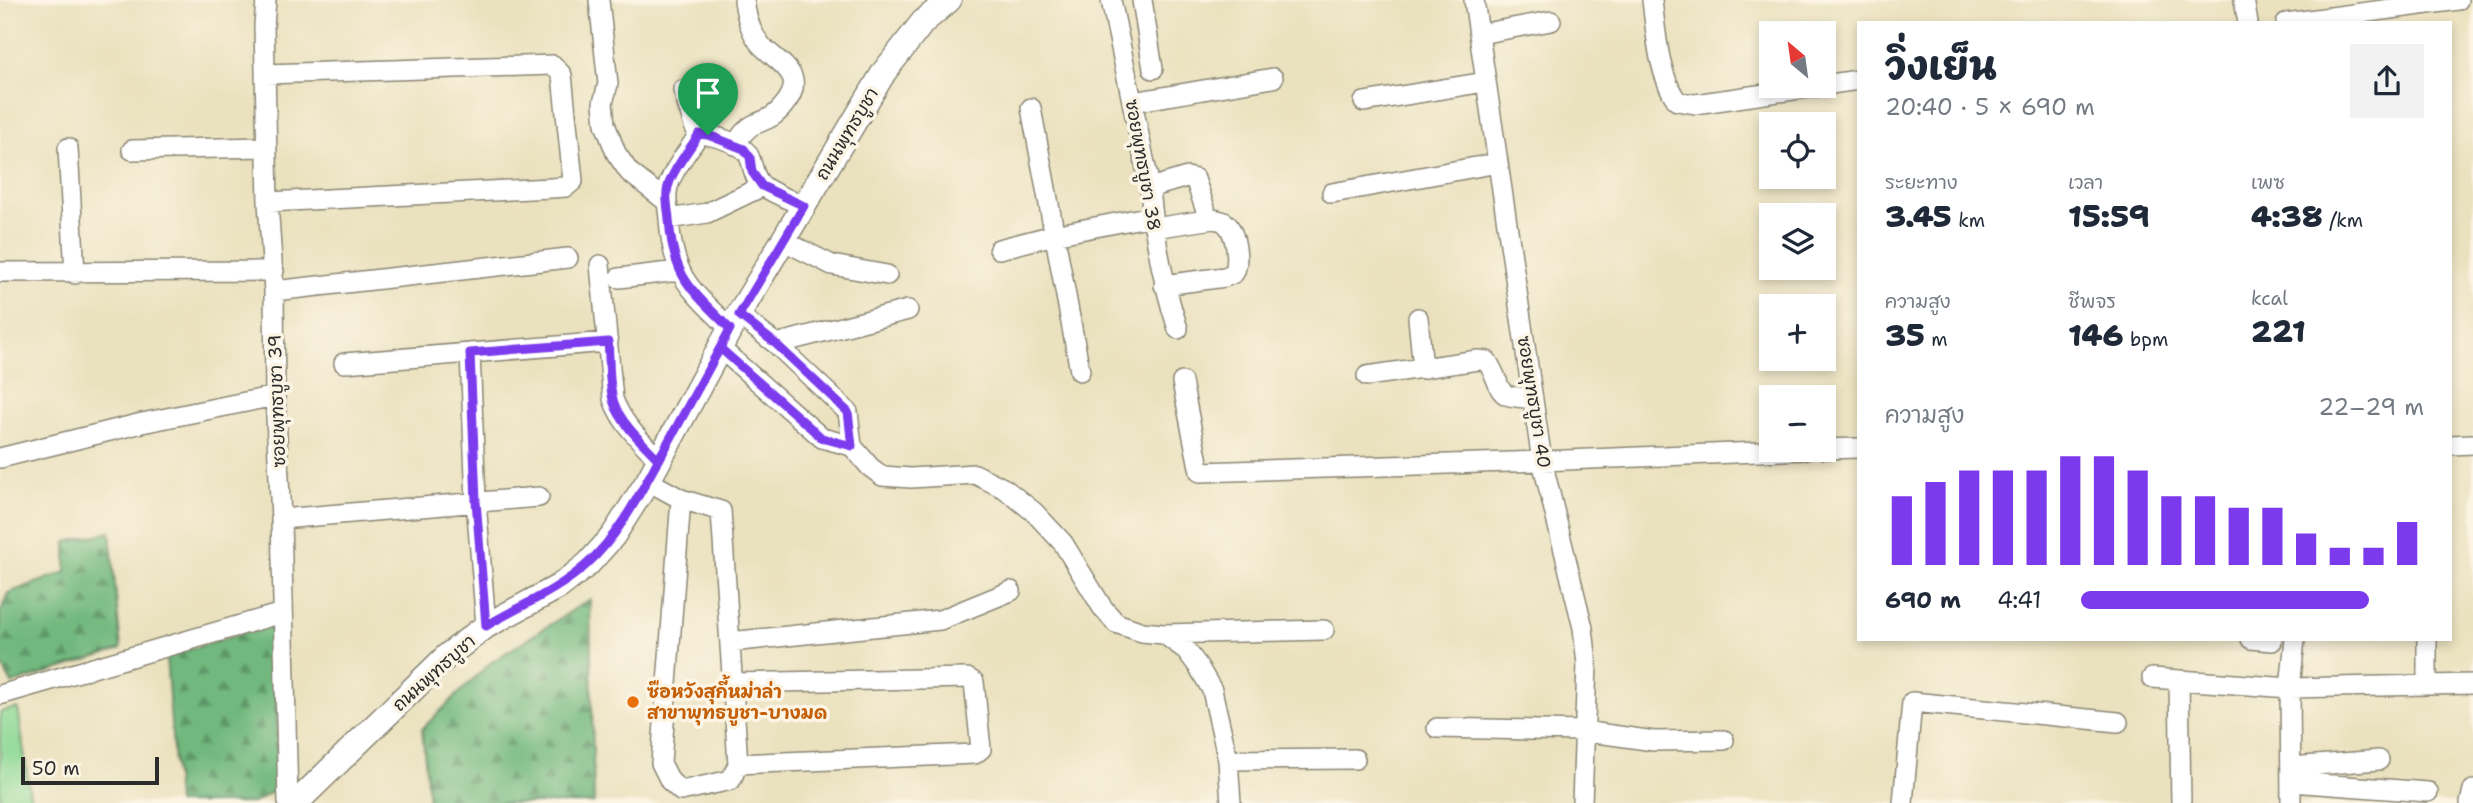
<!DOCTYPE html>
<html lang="th">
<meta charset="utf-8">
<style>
:root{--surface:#fff;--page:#f2f2f3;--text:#1f2937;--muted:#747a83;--accent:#7c3aed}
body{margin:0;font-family:"Shantell Sans","Playpen Sans Thai",sans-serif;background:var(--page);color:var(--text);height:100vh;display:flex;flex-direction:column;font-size:26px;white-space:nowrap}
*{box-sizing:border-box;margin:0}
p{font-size:23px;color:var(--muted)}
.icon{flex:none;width:38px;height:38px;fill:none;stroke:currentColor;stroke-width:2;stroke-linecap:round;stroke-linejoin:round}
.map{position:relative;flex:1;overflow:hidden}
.sheet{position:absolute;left:1857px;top:21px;width:595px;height:620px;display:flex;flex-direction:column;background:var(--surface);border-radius:0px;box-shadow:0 4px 10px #0003}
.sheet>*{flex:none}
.needle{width:46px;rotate:331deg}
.buttons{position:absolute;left:1759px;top:21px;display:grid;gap:14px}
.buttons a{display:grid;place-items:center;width:77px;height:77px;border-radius:0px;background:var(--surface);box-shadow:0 4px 10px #0003;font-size:35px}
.scale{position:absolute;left:21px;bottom:18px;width:138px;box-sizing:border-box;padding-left:7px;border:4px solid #2b2b2b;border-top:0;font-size:19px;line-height:24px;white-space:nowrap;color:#2b2b2b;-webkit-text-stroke:5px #fcf5e5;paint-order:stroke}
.pin{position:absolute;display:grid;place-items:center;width:60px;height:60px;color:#fff;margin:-72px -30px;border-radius:50% 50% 50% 0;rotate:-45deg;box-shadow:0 0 7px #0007}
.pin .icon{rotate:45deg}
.round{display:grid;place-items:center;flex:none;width:74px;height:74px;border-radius:0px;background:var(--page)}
.summary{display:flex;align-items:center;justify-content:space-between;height:119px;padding:0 28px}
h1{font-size:38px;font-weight:800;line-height:52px}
.figures{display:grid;grid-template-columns:repeat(3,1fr);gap:10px;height:119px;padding:7px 28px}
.figures div{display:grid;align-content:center}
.figures b{font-size:30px;font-weight:800}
.figures small{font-size:19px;font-weight:400}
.figures p{font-size:19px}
.chart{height:196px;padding:14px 28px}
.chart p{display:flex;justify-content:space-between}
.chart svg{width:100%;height:126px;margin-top:7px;stroke:var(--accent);stroke-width:6}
ul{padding:0 28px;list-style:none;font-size:23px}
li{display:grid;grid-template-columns:112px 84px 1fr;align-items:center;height:52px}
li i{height:18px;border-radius:9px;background:var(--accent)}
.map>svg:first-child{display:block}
</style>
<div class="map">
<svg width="2473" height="803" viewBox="0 0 2473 803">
<defs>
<pattern id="forest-firs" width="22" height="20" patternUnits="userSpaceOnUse" patternTransform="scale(1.75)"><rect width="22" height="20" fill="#71b87e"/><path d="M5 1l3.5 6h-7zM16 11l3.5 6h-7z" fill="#5d9667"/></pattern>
</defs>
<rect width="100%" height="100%" fill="#fcf5e5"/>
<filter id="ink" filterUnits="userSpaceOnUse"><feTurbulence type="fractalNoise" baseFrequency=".0143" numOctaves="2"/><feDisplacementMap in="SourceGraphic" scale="14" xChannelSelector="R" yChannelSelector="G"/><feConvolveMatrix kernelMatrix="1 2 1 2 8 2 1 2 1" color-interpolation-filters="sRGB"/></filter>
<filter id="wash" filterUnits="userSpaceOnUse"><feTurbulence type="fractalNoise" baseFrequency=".00686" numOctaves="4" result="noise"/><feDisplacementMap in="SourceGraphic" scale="28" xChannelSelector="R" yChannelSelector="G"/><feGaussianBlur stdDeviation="1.57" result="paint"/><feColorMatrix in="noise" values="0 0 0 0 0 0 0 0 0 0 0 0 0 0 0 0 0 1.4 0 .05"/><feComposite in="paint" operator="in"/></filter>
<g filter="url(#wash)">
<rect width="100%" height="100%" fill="#eae1be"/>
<path fill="#8cd895" stroke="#5c8260" stroke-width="2" d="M18 708 31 803H0V712Z"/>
<path fill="url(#forest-firs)" stroke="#4e7254" stroke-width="2" d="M110 532 121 649 12 684 0 662V613L8 593 66 572V542Z
M590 599 594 803H429L422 729 490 663Z
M277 622V789L253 803H177L166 657Z"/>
</g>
<g filter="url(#ink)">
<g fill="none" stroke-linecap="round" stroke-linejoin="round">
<defs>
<path id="minor" d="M266 0 264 26 268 202 274 291 275 396 281 519 288 803
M599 0 608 84 603 103 605 124 616 153 629 172 666 201
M1111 0 1150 188C1154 237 1163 283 1178 329
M1142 0 1153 69
M1474 0 1542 461 1583 628 1587 664 1582 803
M1652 0C1656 32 1658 74 1677 101L1695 104 1821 86
M2244 0 2248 23
M2286 23 2458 0
M1479 34 1551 21
M265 74 553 65 562 75 573 181 566 187 551 188 268 202
M1824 85 1858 80
M683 90 694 126 699 134C713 135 743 143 749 156 754 167 753 178 763 186 775 195 791 200 804 206
M1133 102 1273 78
M1364 102 1485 82
M1031 108 1080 371
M699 134C690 149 676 165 670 181 664 194 668 205 669 219 673 279 691 289 730 329
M735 145C740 138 745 129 753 125 767 119 774 118 784 105 809 75 779 64 761 45 750 32 746 16 744 0
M68 148 75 274
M132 150 267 147
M1150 188 1187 177 1195 179 1205 208
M1332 193 1498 163
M669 219 707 213 763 186
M1154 228 1213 219C1217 220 1221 220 1224 222 1236 230 1240 262 1234 273L1225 277 1164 285
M784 241 832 265 887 275
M999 249 1054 235 1152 216
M600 265 613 399C622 424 641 441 659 460
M0 272 274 271
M619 278 678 271
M274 291 568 258
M739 315 776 344 848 412 852 446 870 467 882 476 911 478 975 474 1005 489 1034 512 1063 543 1102 607 1116 623 1142 632 1164 634 1186 650 1198 666 1212 690 1228 760 1231 803
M1418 318 1423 369
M776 344 908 310
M720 348 822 438 852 446
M470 353 476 501 486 626
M344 363 608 342
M1367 376 1478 360 1487 361C1507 392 1490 397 1533 398
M1182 382 1200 472 1542 461 1805 450
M2450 445 2473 444
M1824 449 1858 448
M0 458 142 423 275 396
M648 481 681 499 721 511 738 764 731 780 681 791 670 781 661 763 681 499
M281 519 539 497
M1164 634 1324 630
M2251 639 2272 641
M730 642 940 620 1011 591
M2152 678 2290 688 2473 684
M2179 680 2181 803
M732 683 967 678 974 682 981 749 975 754 738 764
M2427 685V639
M0 695 282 613
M1437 728 1583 731 1654 741 1724 740
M1228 760 1355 759
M2291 767 2379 760
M2291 782 2428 792
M1903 803 1912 702 2118 722
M2291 803 2290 688 2295 639
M2470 803 2473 790"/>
<path id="major" d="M296 803 447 656 486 626 560 586 588 564 613 536 648 481 730 329 884 72 923 22 949 0"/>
</defs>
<use href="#minor" stroke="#8a8674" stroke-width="22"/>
<use href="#major" stroke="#8a8674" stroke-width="27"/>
<use href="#minor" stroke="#fff" stroke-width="19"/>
<use href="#major" stroke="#fff" stroke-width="24"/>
</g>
</g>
<g fill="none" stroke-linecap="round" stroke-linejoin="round" filter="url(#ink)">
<defs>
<path id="route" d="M708 135 699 134C690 149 676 165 670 181 664 194 668 206 669 219 673 279 691 289 730 329L720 348C701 383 681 419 661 455 640 493 619 536 586 565 557 591 520 606 486 626L476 501 470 353 608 342C610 361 608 385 614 403 622 425 643 443 659 460L720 348 822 438 852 446 848 412 776 344 739 315 804 206 762 186 752 172 750 157 744 149 708 135"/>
</defs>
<use href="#route" stroke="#fff" stroke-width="14"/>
<use href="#route" stroke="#7c3aed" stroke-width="9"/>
</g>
<circle fill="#e8710a" stroke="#fcf5e5" stroke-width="2.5" cx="633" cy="702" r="7"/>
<g text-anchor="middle" stroke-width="7" stroke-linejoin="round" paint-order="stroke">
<g font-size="18" fill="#2b2b2b" stroke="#fcf5e5">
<text transform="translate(847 134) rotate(-59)" y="6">ถนนพุทธบูชา</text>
<text transform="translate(1143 165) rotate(80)" y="6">ซอยพุทธบูชา 38</text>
<text transform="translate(277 401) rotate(-92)" y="6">ซอยพุทธบูชา 39</text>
<text transform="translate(1534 402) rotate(81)" y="6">ซอยพุทธบูชา 40</text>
<text transform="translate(434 673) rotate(-42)" y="6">ถนนพุทธบูชา</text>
</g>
<g font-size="18" font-weight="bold" fill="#c56008" stroke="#fcf5e5" text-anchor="start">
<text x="647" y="698">ซือหวังสุกี้หม่าล่า<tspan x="647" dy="21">สาขาพุทธบูชา-บางมด</tspan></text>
</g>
</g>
</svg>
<div class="buttons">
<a><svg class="needle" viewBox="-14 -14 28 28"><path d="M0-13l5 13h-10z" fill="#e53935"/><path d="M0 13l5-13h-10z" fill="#747a83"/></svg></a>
<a><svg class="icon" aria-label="locate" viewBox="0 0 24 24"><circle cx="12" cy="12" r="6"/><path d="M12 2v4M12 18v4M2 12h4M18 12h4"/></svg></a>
<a><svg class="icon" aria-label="layers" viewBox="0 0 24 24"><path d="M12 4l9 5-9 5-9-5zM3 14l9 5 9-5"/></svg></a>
<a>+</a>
<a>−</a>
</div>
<div class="scale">50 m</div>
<div class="pin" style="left:708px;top:135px;background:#1e9e55"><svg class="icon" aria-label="arrive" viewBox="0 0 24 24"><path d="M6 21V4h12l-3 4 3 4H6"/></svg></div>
<section class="sheet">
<div class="summary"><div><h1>วิ่งเย็น</h1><p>20:40 · 5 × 690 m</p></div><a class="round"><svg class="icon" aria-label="share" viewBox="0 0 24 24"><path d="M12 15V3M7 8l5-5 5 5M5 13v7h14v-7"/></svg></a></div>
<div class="figures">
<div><p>ระยะทาง</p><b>3.45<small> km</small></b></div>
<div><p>เวลา</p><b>15:59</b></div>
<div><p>เพซ</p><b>4:38<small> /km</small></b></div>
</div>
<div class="figures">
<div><p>ความสูง</p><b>35<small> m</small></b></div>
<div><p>ชีพจร</p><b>146<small> bpm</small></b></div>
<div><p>kcal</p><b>221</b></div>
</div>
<div class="chart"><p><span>ความสูง</span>22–29 m</p>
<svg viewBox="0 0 160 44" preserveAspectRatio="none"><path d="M5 44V20M15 44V15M25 44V11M35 44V11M45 44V11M55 44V6M65 44V6M75 44V11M85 44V20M95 44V20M105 44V24M115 44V24M125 44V33M135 44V38M145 44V38M155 44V29"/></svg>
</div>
<ul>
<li><b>690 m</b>4:41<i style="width:84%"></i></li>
</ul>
</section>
</div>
